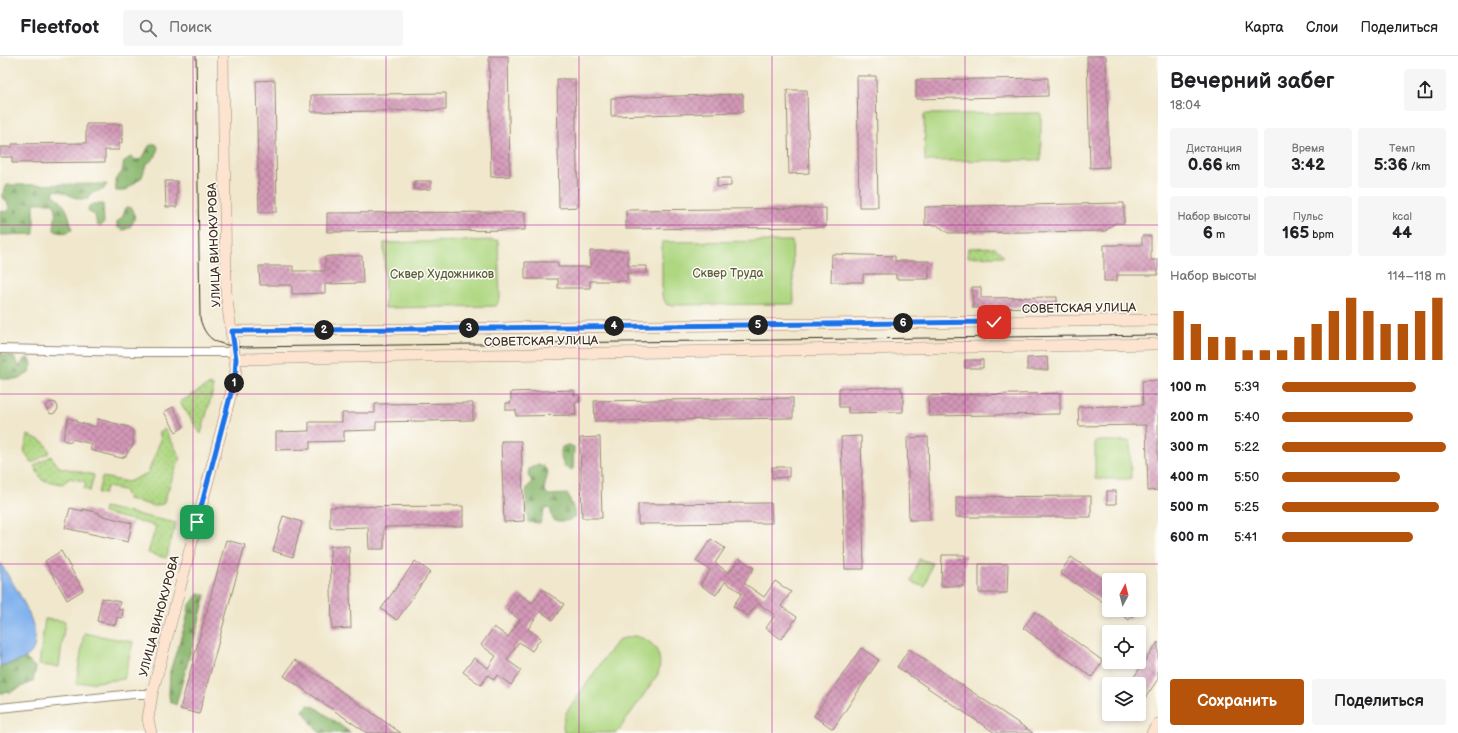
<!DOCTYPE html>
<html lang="ru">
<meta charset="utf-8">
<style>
:root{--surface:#fff;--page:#f6f6f6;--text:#202124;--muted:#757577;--line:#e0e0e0;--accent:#b45309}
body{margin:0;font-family:"Balsamiq Sans",sans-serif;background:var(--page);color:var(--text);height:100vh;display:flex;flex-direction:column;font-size:15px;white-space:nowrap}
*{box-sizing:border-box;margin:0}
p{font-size:13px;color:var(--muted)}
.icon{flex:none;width:22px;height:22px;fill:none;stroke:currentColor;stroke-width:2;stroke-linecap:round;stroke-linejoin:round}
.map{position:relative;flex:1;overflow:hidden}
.sheet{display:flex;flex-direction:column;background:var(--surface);width:300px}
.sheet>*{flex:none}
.needle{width:26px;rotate:7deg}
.controls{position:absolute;left:1102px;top:517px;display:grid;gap:8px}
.controls a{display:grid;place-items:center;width:44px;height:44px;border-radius:4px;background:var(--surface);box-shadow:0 2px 6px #0003;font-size:20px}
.pin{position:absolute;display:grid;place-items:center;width:34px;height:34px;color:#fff;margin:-17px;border-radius:8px;box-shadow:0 2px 6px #0006}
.km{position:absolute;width:20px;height:20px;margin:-10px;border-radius:50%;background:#222;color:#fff;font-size:11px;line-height:20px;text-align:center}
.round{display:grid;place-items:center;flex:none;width:42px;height:42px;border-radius:4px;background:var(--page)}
.head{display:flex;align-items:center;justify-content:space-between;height:68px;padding:0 12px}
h1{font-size:22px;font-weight:600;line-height:30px}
.metrics{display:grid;grid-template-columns:repeat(3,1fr);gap:6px;height:68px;padding:4px 12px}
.metrics div{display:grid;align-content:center;border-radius:4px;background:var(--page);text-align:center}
.metrics b{font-size:17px;font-weight:600}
.metrics small{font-size:11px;font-weight:400}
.metrics p{font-size:11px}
.chart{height:112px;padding:8px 12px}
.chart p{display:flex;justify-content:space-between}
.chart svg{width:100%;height:72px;margin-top:4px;stroke:var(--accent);stroke-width:6}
.cta{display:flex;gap:8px;margin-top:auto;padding:8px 12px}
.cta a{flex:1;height:46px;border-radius:4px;background:var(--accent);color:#fff;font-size:16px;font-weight:600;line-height:46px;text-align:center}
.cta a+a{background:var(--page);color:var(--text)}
ul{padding:0 12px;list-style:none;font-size:13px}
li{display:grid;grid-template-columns:64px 48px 1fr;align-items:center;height:30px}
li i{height:10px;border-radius:5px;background:var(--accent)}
header{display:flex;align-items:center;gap:24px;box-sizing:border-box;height:56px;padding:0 20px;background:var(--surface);border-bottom:1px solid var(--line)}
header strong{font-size:19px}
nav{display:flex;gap:22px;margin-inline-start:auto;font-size:14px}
.search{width:280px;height:36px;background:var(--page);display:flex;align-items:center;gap:10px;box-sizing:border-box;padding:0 14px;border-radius:4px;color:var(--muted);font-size:15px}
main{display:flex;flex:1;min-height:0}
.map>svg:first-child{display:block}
</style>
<header>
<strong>Fleetfoot</strong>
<div class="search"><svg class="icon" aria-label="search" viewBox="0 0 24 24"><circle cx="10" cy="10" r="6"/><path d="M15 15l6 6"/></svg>Поиск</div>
<nav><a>Карта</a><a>Слои</a><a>Поделиться</a></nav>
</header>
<main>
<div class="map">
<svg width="1158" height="677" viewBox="0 0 1158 677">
<defs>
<pattern id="grass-dots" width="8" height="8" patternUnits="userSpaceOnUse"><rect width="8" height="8" fill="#afd781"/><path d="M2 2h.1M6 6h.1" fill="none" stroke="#97b96f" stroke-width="1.8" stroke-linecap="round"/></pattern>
<pattern id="forest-firs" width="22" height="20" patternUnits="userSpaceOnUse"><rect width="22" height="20" fill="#8bb86f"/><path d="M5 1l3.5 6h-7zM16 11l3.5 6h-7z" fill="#73965b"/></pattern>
<pattern id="building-cross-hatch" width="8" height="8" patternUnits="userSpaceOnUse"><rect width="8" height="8" fill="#d397b7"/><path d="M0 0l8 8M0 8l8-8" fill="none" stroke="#ac7b94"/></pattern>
</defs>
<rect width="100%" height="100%" fill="#fdfcf7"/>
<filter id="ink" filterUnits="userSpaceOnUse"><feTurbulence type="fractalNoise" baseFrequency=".025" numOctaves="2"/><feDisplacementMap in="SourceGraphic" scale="8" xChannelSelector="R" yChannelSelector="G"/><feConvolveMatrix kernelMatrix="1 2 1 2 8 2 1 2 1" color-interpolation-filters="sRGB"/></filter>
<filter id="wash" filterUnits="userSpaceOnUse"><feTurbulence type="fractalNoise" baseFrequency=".012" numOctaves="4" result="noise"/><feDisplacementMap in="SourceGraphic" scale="16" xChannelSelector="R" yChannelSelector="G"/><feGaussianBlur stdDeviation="0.9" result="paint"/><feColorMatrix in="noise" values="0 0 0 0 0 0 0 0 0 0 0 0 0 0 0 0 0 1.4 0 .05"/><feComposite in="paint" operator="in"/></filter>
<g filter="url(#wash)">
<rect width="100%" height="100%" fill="#f0e7cc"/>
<path fill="url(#grass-dots)" stroke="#758050" d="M995 191 1004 200 968 201V192Z
M210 328 213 330V334L201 378 180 346Z
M165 373 180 401 163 448 154 450 128 443 124 434 106 431 104 438 98 437 102 421 128 426 148 417 161 383 159 376Z
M28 379 44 386 50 396 32 407 24 395Z
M51 400 59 411 94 419 90 435 84 433 86 426 70 422 62 428 42 424 34 410Z
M104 451 176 467 166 502 148 497 156 470 103 457Z"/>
<path fill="url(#forest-firs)" stroke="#637146" d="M153 88H156L158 91 156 100 146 109 142 121 125 135H116L115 124 122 116 124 105 131 101 136 104 142 103 149 90Z
M107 128 103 134C96 135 91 136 88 143 75 145 66 135 55 134L53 138C67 150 69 157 72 174 66 177 60 178 54 174L56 153 53 147H34V178L0 179V155L8 156C10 146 6 147 2 139L7 129Z
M93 148H103L104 167 101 170 97 169 95 159 89 156 88 154 89 150Z
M126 151 132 152C137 160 134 172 123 174L117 171V166L123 160Z
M0 298 13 300 20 311 23 304 27 302 31 304 32 309 29 317 19 323H0Z
M568 389 574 391 573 413 570 414 564 410 560 399 562 391Z
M538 408 543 410 548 416 544 433 548 439 568 438C570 446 574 452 575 460 569 466 562 466 554 464L551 459V453L545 452 540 467 528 466 526 440 527 432 532 426 528 419 529 413Z
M198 538 206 539 176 649 170 646 169 639 170 615 186 566 189 550Z
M25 602 36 612 33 625 11 636 0 637V610L15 607Z
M308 649 315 651 351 677H320L314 671 303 654Z"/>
<path fill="#afd781" stroke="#758050" d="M1041 57V104L925 105 924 58Z
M498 184 500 242 496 250 385 252 384 187Z
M792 185 794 248 667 249 662 240V186Z
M1095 385H1130L1131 423H1095Z
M919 503 932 507 925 531 911 526Z
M45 563 65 565 59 611 39 609Z
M84 577 133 586 124 623 76 628Z
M634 580C654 583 664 599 658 618L617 677H564L563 669 566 657 613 590 621 583Z"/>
<path fill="#83b3ee" stroke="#5f6e86" d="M0 507C12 526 47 576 31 597 23 606 11 607 0 610Z"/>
<g id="blocks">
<path fill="url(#building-cross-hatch)" d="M489 0H508L510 120 491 121Z
M1087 0H1106L1109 111 1090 112Z
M857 20H876L878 151H859Z
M1048 22V40L916 43V24Z
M557 23H575L578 151 559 152Z
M275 24 277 156H259L256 25Z
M787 34H807L809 117 789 118Z
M446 37V54L311 56V39Z
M743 38V56L611 60V42Z
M86 68H122V87H119V94H105V106L12 107V101H0V91H12V88L86 87Z
M717 122H731V130L717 131Z
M165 125H177V151H166Z
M414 125H431V133L414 134Z
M1124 147V167H1115L1105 175 948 177 937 169H925V151Z
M826 152V171L626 173V154Z
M525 156V174L327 176V157Z
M1142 180H1151V204H1158V219H1117V225H1104V189H1142Z
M590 195H628V210H647V217H627V225H590V232H558V223H525V206H558V211H590Z
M832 198 895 200V205H929V223H896V218H863V226H831Z
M330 200H362L363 227 325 228V237L292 238V229H260L259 210H293V215H325V201Z
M972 231H981V242L1057 241V251L973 252Z
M1047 301 1048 314H1027V302Z
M965 304H983V312H965Z
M1158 324V434L1148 435 1146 369 1079 370 1078 351 1143 349 1142 325Z
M901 331V335H903V356L848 357V351H839V332Z
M574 334V339H579V346H575L576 359 516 360V354H506V347H511V336Z
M1060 337V358L929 360 928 340Z
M793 342V362L595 365 594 345Z
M51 346 56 347 58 351 57 355 53 358 49 357 45 350Z
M473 347V364L376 366V374L344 375V385L310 386V393L276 394V376L309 375V366H342V357H375V348Z
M173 351 184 371 176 376 164 356Z
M68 362 77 364 76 366 96 371 98 363 129 371 133 375V390L128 395 126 400 121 402 90 394 92 388 72 383 71 386 63 384Z
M861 380 864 513H845L841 381Z
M600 381 602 462H582L580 382Z
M928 381 930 464H909L907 382Z
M501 385H521L524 465 504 466Z
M772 411H789V421L772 422Z
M1107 435H1116V448H1107Z
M1091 440V461H956V441Z
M771 447 772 467 638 468V448Z
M463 450V470L384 471V493H369L368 471 330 472V451Z
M70 452 83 455V453L99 457V459L132 467 128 486 65 472Z
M283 460 302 466 293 501 273 495Z
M711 483 725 492 715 507 729 517 739 502 754 512 744 527 764 541 775 525 791 536 781 550 797 561 781 583 766 572 775 559 758 547 748 560 733 550 742 537 725 526 716 539 700 529 710 514 696 505Z
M226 484 245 489 199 658 180 653Z
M330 490H349L351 572 332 573Z
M61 495 83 534 67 544 45 505Z
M942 499H965L964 530H941Z
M1071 501 1109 527V550L1060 517Z
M415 505 430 516 397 564 381 553Z
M979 508H1008L1007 537H979Z
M542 533 564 548 553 564 540 555 528 573 541 582 532 595 519 586 507 604 521 614 511 629 497 619 494 624 488 619 481 629 463 616 474 602 488 612 496 600 481 589 494 571 508 581 520 564 507 554 519 538 533 547Z
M102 542 120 546 118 553 123 554 122 562 117 561 115 569 97 565Z
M1114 554H1136L1129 564Z
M1035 556 1103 605 1092 621 1023 572Z
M1158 586V623L1139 651V628H1129Z
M861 592 879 604 833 673 814 660Z
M909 593 956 625 1033 677H995L897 611Z
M295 604 325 624 401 677H367L284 620Z"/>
</g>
</g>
<g filter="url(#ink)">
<use href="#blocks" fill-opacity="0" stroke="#968875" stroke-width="1"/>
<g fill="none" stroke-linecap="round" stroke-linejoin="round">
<defs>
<path id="street" d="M0 293 138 296H235
M0 652 133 638H152"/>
<path id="secondary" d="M232 275 1158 264
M236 303 1158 288
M151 677 148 663 152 638 235 322 236 313 226 236 223 0
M1152 677 1158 668"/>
</defs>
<use href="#street" stroke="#968875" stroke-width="10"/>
<use href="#secondary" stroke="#968875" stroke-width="12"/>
<use href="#street" stroke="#fff" stroke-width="8"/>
<use href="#secondary" stroke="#fde4d1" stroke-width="11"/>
<path stroke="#3b2a1e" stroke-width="1" d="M196 0 200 262C206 288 222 289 245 291L1158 279"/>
</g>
</g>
<g fill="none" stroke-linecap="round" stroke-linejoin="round" filter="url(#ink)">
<defs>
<path id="route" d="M197 466 235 322 236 303 232 275 994 266"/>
</defs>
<use href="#route" stroke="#fff" stroke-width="8"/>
<use href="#route" stroke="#1a73e8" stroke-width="5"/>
</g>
<path fill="none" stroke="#b5179e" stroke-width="1" stroke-opacity="0.55" d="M193 0V677M386 0V677M579 0V677M772 0V677M965 0V677M0 169H1158M0 338H1158M0 508H1158"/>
<g text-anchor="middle" stroke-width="3" stroke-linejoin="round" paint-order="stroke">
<g font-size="12" fill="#3b2a1e" stroke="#fdfcf7">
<text transform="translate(214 189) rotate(-92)" y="4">УЛИЦА ВИНОКУРОВА</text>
<text transform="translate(1079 252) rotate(-1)" y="4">СОВЕТСКАЯ УЛИЦА</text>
<text transform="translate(541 285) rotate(-1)" y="4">СОВЕТСКАЯ УЛИЦА</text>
<text transform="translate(159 560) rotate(-75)" y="4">УЛИЦА ВИНОКУРОВА</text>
</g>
<g font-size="12" fill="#5e5e3c" stroke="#fdfcf7">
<text x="728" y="221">Сквер Труда</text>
<text x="442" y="222">Сквер Художников</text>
</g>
</g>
</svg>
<div class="controls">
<a><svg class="needle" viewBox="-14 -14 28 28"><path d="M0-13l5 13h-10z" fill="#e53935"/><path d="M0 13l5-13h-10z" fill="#757577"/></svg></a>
<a><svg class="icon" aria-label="locate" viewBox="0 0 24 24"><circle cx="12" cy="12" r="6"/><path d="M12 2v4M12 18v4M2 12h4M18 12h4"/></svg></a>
<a><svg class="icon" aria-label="layers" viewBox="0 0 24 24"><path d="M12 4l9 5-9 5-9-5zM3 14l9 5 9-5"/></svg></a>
</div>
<div class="pin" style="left:197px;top:466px;background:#1e9e55"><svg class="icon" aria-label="arrive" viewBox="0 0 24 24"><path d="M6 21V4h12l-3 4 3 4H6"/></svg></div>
<div class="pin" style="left:994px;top:266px;background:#d93025"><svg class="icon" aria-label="check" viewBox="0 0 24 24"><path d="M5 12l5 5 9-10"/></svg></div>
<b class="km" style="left:234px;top:327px">1</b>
<b class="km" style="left:324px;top:274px">2</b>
<b class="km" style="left:469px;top:272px">3</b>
<b class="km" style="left:614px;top:270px">4</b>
<b class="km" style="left:758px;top:269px">5</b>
<b class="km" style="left:903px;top:267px">6</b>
</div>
<section class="sheet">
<div class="head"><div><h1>Вечерний забег</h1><p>18:04</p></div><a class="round"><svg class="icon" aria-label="share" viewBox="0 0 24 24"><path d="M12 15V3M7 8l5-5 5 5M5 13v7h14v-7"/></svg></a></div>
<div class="metrics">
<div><p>Дистанция</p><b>0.66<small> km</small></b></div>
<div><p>Время</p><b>3:42</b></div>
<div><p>Темп</p><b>5:36<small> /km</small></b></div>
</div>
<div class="metrics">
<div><p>Набор высоты</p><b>6<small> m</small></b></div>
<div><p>Пульс</p><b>165<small> bpm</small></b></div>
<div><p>kcal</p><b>44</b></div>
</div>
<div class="chart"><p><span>Набор высоты</span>114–118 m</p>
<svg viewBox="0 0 160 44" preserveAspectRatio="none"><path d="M5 44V14M15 44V22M25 44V30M35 44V30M45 44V38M55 44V38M65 44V38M75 44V30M85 44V22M95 44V14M105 44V6M115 44V14M125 44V22M135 44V22M145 44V14M155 44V6"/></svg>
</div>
<ul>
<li><b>100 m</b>5:39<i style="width:82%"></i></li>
<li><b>200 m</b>5:40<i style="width:80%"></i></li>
<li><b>300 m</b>5:22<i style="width:100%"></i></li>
<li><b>400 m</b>5:50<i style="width:72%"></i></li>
<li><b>500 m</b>5:25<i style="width:96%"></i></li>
<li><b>600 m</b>5:41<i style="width:80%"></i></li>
</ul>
<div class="cta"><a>Сохранить</a><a>Поделиться</a></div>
</section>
</main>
